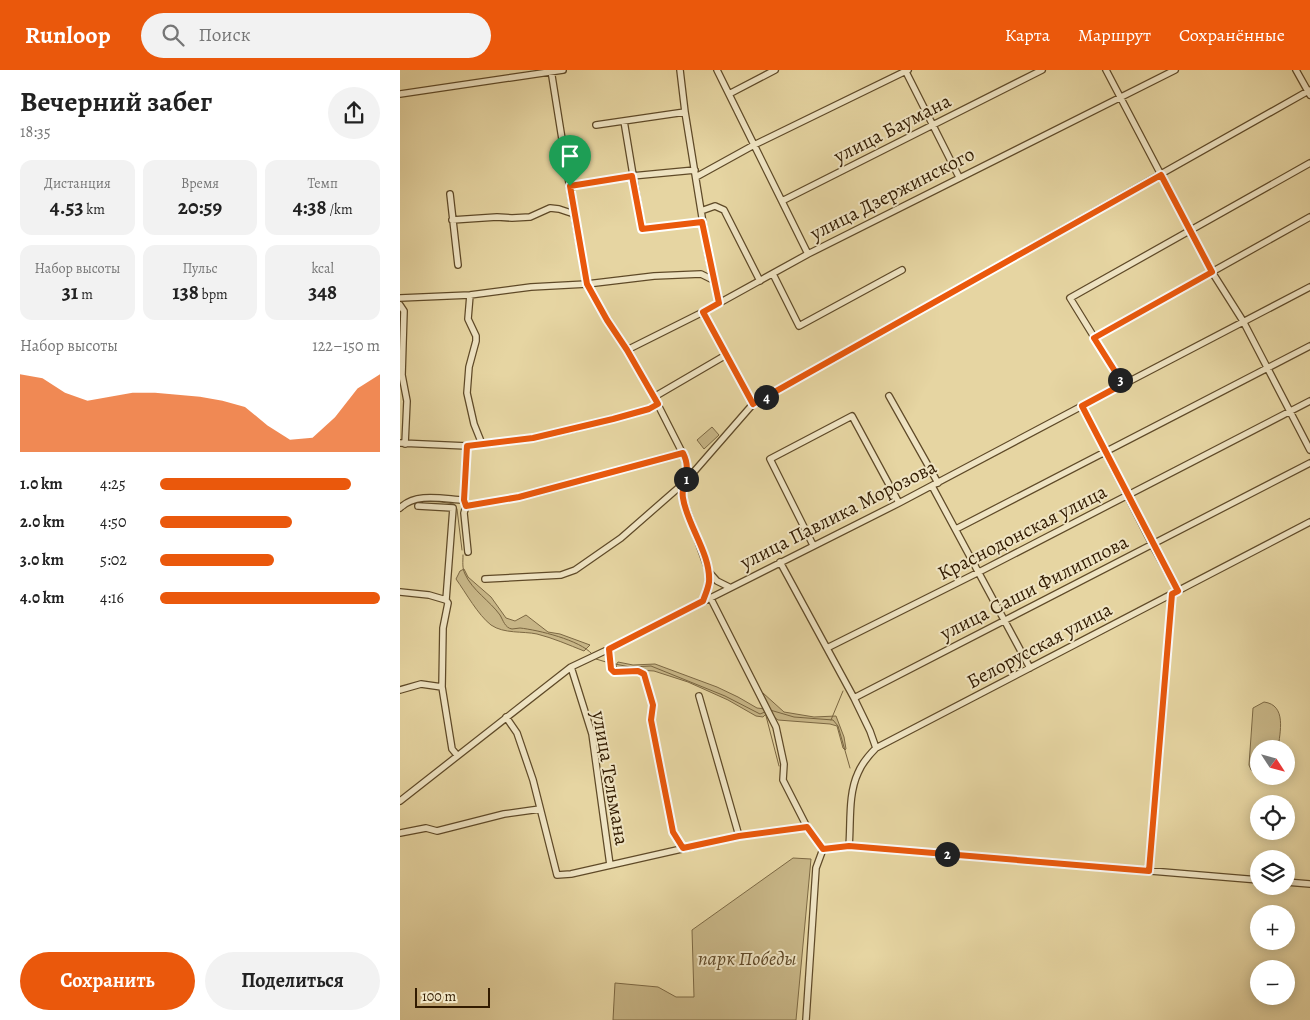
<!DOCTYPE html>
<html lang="ru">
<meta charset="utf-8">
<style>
:root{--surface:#fff;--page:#f2f2f2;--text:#222;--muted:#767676;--accent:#ea580c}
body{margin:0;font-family:Alegreya,serif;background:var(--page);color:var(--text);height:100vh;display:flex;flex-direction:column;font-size:19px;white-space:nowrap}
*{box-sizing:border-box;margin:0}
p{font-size:16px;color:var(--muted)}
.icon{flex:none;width:28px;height:28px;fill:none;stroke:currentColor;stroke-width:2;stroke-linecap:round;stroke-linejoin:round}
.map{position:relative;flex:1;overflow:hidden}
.details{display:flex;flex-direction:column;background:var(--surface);width:400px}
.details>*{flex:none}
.needle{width:32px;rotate:126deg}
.fabs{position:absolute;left:850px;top:670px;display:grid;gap:10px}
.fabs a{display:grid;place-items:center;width:45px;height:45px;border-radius:50%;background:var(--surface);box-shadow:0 2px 12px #0003;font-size:25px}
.scale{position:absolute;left:15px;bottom:12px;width:75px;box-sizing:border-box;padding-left:5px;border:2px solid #321b00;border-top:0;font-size:14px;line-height:18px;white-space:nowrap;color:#321b00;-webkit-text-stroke:4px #efe4c3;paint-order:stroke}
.pin{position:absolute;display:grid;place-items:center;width:42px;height:42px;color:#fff;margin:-51px -21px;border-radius:50% 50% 50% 0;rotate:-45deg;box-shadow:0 0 5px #0007}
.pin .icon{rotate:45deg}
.km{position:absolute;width:25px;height:25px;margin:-12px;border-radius:50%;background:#222;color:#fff;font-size:14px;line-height:25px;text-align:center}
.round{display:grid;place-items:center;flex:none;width:52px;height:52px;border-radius:26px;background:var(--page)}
.summary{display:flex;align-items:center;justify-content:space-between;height:85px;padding:0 20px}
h1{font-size:28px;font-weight:600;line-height:38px}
.figures{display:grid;grid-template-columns:repeat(3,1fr);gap:8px;height:85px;padding:5px 20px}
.figures div{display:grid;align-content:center;border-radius:12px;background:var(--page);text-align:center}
.figures b{font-size:21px;font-weight:600}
.figures small{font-size:14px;font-weight:400}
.figures p{font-size:14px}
.chart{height:140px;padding:10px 20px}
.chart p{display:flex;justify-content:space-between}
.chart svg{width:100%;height:90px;margin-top:5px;fill:var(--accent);opacity:.7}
.primary-button{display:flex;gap:10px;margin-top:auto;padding:10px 20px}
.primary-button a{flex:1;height:58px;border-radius:30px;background:var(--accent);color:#fff;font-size:20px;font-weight:600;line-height:58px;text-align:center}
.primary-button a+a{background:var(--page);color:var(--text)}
ul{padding:0 20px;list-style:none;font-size:16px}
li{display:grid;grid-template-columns:80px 60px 1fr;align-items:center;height:38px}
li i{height:12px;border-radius:6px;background:var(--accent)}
header{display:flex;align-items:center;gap:30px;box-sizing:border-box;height:70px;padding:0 25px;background:var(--accent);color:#fff}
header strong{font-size:24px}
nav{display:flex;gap:28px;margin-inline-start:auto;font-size:18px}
.search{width:350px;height:45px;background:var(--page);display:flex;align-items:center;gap:12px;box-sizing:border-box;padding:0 18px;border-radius:28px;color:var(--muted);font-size:19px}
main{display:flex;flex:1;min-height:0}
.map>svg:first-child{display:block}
</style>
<header>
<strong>Runloop</strong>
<div class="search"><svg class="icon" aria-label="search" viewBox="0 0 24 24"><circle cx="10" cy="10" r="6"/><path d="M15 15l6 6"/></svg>Поиск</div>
<nav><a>Карта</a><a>Маршрут</a><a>Сохранённые</a></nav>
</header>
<main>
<section class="details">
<div class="summary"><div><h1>Вечерний забег</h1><p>18:35</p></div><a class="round"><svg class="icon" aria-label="share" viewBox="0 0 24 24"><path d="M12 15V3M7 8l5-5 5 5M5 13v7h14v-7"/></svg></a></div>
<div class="figures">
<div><p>Дистанция</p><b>4.53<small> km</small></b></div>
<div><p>Время</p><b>20:59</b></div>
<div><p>Темп</p><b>4:38<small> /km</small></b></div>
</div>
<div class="figures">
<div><p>Набор высоты</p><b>31<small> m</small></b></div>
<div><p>Пульс</p><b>138<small> bpm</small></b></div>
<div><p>kcal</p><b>348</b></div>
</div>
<div class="chart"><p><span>Набор высоты</span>122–150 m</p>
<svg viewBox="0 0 160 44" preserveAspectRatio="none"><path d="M0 44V6L10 8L20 15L30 19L40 17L50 15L60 15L70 16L80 17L90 19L100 22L110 31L120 38L130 37L140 27L150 13L160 6V44z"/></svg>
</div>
<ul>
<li><b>1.0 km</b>4:25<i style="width:87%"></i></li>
<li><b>2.0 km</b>4:50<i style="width:60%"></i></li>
<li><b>3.0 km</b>5:02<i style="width:52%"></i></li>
<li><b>4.0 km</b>4:16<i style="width:100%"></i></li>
</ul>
<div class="primary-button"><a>Сохранить</a><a>Поделиться</a></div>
</section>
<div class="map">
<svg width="910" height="950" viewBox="0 0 910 950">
<rect width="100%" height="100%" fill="#e6d5a2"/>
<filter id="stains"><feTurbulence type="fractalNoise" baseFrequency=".004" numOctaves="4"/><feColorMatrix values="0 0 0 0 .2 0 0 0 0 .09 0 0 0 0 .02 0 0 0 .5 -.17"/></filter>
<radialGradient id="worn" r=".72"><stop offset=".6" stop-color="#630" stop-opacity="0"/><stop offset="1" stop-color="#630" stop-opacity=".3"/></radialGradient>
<path fill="#c7b586" stroke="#7c6843" d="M312 357 319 365 304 379 297 370Z
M64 499 68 507 91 527 106 548 115 551 126 545 148 562 160 564 190 575 184 581C169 575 153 568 137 564 123 561 104 564 91 555 78 545 66 523 56 509L60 501Z
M218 592 233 595 255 594 317 617 338 627 357 638 365 639 366 644 363 647 356 646 328 630 288 612 254 601 221 599 217 598 216 595Z
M363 623 384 642 414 647 436 646 444 667 446 679 445 680 443 678 437 656 430 654 378 650 374 647 363 626Z
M864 632C887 635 880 662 878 679H859V706H869L861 708 851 700 849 695 853 638Z
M393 788 411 789 396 950H213L215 913 258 917 276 927H294L292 860Z"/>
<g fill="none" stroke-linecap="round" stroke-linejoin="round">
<path stroke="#796540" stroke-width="1" d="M20 431 41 432 54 434 57 439 62 480
M0 442 5 438
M63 485C63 492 62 498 65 504 72 520 90 531 100 545 103 550 105 558 112 559 115 559 117 558 120 558 138 560 180 570 192 584
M196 589 206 592
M215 594 230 597 251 596 325 626 360 644 365 642
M370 640 394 647 433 650 438 656 450 698
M365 642 379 696
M431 650 443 621"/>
<defs>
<path id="minor" d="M151 0 174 144 187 214 207 250 227 280 254 327 285 388 287 400 282 423 284 432 309 502 317 511 329 517
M280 0 285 42 308 184 319 233
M317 0 408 184
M505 0 559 107
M706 0 790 160 812 202 843 251 910 380
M896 0 910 25
M0 24 163 0
M329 24 375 0
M224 51 242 159 303 152
M196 55 285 42
M296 107 354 75 508 0
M170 116 232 106 295 100
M50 124 58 195
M382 131 642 0
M301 141 315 136 324 140 360 211
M52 150 97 147 112 148 130 147 150 138 159 139 174 144
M373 204 399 256 502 200
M70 225 68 249 76 266V271L69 297 67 323 74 354 82 374
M0 228 70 225 131 217 187 214 254 206 301 204 313 210
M0 235 4 241 2 305 7 331 5 374
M303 242 353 334
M694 268 910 147
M227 280 303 242 408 184 775 0
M723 314 670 228 910 93
M489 326 538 413
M254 327 326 285
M682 336 752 474 778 521
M0 373 67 376 133 368 177 358 249 339 258 334
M67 376 64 430 66 436 64 443 68 482
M532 416 630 598
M18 436 53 438 46 530 48 533 43 558 42 617
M66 436 119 427 283 383
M0 438C16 422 43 429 64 430
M556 459 910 276
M413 475 370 389 452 346 499 433
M380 492 454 628 470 661 476 678
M85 509 161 505 175 500 221 468 285 412 353 334 910 20
M0 522 29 525 46 530
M310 527 376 657 384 694 383 710 407 757
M303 531 308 516 309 502
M427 578 579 502 910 331
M209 579 211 599 214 601H238L244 604 253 635 251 650 273 762 283 778
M171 597 192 664 210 795
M0 620 21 614 42 617 52 679 57 685
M299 626 339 766
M454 628 910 393
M106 647 117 663 133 710 157 805 171 804 339 766 407 757 423 779
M0 731 171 597 209 579 499 433 682 336 910 217
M0 763 26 758 37 761 104 744 140 739
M449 776C451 753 448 724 458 703 462 693 469 685 476 678L910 452
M749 801 772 524
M886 812 910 814
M406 950 416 798 423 779 449 776 859 810"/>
</defs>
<use href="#minor" stroke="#5f4a28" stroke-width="8"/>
<use href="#minor" stroke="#efe4c3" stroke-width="5.5"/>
</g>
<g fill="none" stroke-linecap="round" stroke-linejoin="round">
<defs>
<path id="route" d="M761 105 812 202 694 268 723 314 682 336 778 521 772 524 749 801 449 776 423 779 407 757 339 766 283 778 273 762 251 650 253 635 244 604 238 601 214 602 211 599 209 579 303 531C305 525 308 519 309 512 311 484 287 455 283 428 280 411 293 403 283 383L119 427 66 436 64 430 67 376 133 368 213 349 249 339 258 334 227 280 207 250 187 214 170 116 232 106 242 159 302 152 319 233 303 242 353 334Z"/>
</defs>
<use href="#route" stroke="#fff" stroke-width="10"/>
<use href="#route" stroke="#ea580c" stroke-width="6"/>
</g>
<g text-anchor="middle" stroke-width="4" stroke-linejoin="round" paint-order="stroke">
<g font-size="20" fill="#321b00" stroke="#efe4c3">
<text transform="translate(492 58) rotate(-27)" y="7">улица Баумана</text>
<text transform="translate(492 123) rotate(-27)" y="7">улица Дзержинского</text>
<text transform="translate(438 444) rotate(-27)" y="7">улица Павлика Морозова</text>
<text transform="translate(622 462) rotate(-27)" y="7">Краснодонская улица</text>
<text transform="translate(634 517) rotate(-27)" y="7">улица Саши Филиппова</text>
<text transform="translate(639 575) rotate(-28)" y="7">Белорусская улица</text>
<text transform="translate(211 708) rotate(80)" y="7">улица Тельмана</text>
</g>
<g font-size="20" font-style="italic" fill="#5f4928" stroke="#efe4c3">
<text x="347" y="895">парк Победы</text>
</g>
</g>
<rect width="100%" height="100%" filter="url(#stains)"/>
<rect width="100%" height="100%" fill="url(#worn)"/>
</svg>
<div class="fabs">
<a><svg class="needle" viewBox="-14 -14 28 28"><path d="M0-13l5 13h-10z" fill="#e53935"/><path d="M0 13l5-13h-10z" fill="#767676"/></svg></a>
<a><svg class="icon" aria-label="locate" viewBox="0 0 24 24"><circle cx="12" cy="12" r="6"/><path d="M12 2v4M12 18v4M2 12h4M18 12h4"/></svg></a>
<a><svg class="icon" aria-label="layers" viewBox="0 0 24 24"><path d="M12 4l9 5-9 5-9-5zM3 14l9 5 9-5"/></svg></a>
<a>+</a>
<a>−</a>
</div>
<div class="scale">100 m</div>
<div class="pin" style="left:170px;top:116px;background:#1e9e55"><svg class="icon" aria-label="arrive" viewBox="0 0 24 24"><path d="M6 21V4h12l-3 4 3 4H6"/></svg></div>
<b class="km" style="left:286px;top:409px">1</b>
<b class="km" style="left:547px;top:784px">2</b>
<b class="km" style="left:720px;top:310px">3</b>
<b class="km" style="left:366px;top:327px">4</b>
</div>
</main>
